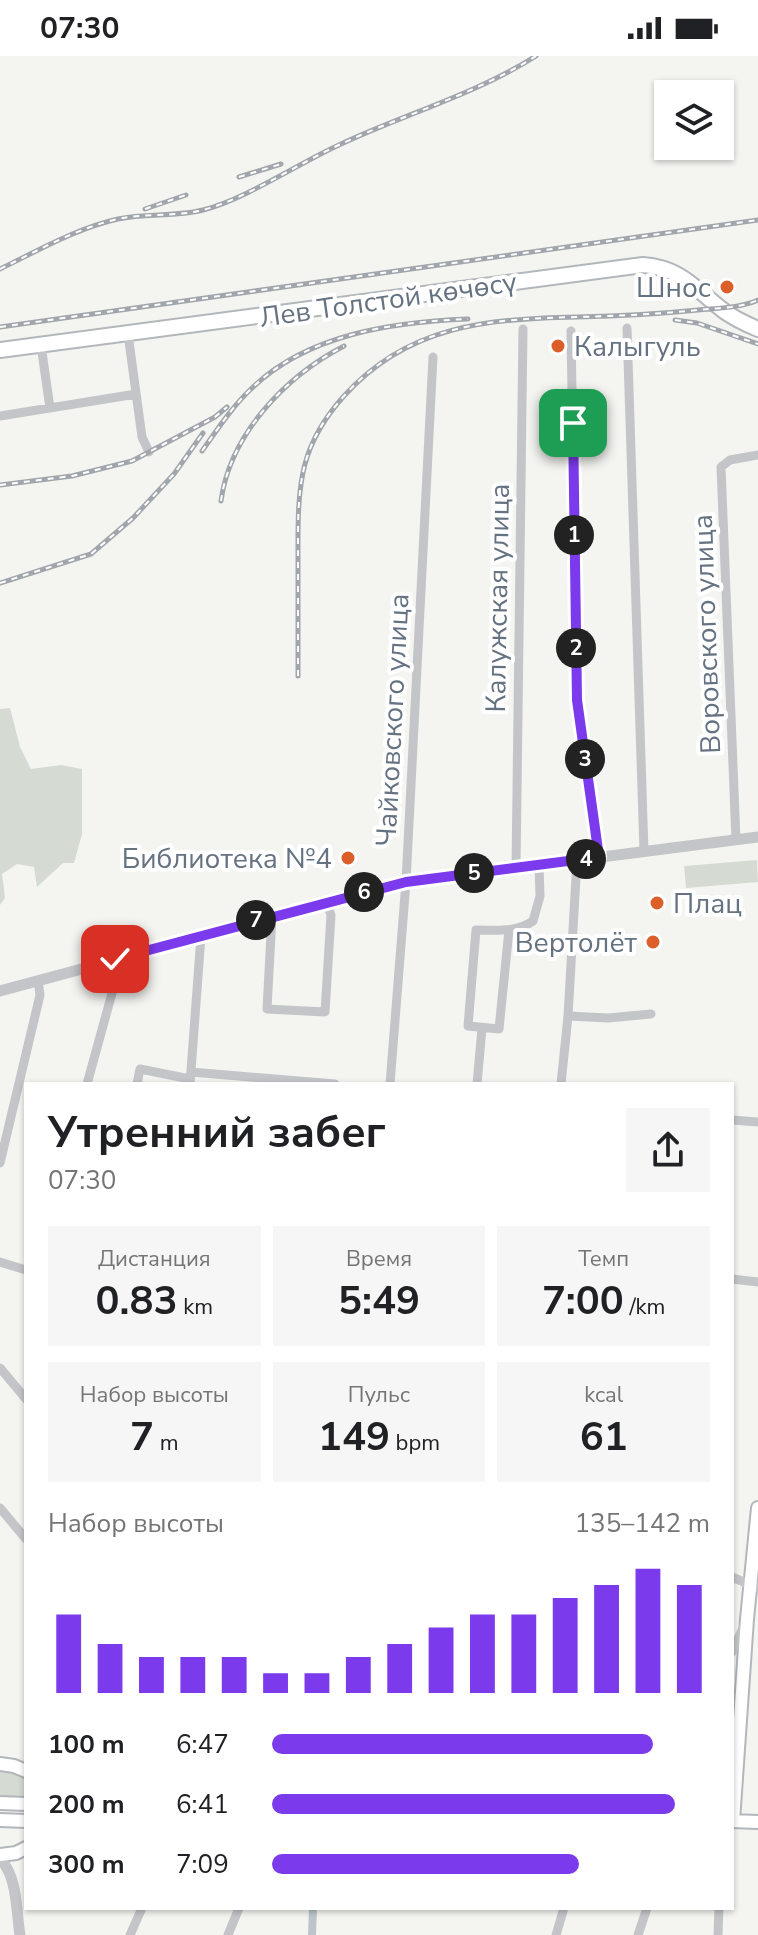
<!DOCTYPE html>
<html lang="ru">
<meta charset="utf-8">
<style>
:root{--surface:#fff;--page:#f6f6f6;--text:#202124;--muted:#757577;--accent:#7c3aed}
body{margin:0;font-family:"Nunito Sans",sans-serif;background:var(--page);color:var(--text);height:100vh;display:flex;flex-direction:column;font-size:30px;white-space:nowrap}
*{box-sizing:border-box;margin:0}
p{font-size:26px;color:var(--muted)}
.icon{flex:none;width:44px;height:44px;fill:none;stroke:currentColor;stroke-width:2;stroke-linecap:round;stroke-linejoin:round}
.map{position:relative;flex:1;overflow:hidden}
.side{position:absolute;left:24px;top:1026px;width:710px;height:828px;display:flex;flex-direction:column;background:var(--surface);border-radius:0px;box-shadow:0 2px 6px #0004}
.side>*{flex:none}
.fabs{position:absolute;left:654px;top:24px;display:grid;gap:16px}
.fabs a{display:grid;place-items:center;width:80px;height:80px;border-radius:0px;background:var(--surface);box-shadow:0 2px 6px #0004;font-size:40px}
.pin{position:absolute;display:grid;place-items:center;width:68px;height:68px;color:#fff;margin:-34px;border-radius:16px;box-shadow:0 4px 12px #0006}
.km{position:absolute;width:40px;height:40px;margin:-20px;border-radius:50%;background:#222;color:#fff;font-size:22px;line-height:40px;text-align:center}
.round{display:grid;place-items:center;flex:none;width:84px;height:84px;border-radius:0px;background:var(--page)}
.head{display:flex;align-items:center;justify-content:space-between;height:136px;padding:0 24px}
h1{font-size:44px;font-weight:700;line-height:60px}
.metrics{display:grid;grid-template-columns:repeat(3,1fr);gap:12px;height:136px;padding:8px 24px}
.metrics div{display:grid;align-content:center;border-radius:0px;background:var(--page);text-align:center}
.metrics b{font-size:40px;font-weight:700}
.metrics small{font-size:22px;font-weight:400}
.metrics p{font-size:22px}
.chart{height:224px;padding:16px 24px}
.chart p{display:flex;justify-content:space-between}
.chart svg{width:100%;height:144px;margin-top:8px;stroke:var(--accent);stroke-width:6}
ul{padding:0 24px;list-style:none;font-size:26px}
li{display:grid;grid-template-columns:128px 96px 1fr;align-items:center;height:60px}
li i{height:20px;border-radius:10px;background:var(--accent)}
.status{display:flex;justify-content:space-between;align-items:center;height:56px;padding:0 40px;background:var(--surface);direction:ltr}
.status svg{height:22px;fill:currentColor}
.map>svg:first-child{display:block}
</style>
<div class="status"><b>07:30</b><svg viewBox="0 0 49 12"><path d="M0 12V9h3v3zM5 12V6h3v6zM10 12V3h3v9zM15 12V0h3v12zM26 1h20v11H26zM47 4h2v5h-2z"/></svg></div>
<div class="map">
<svg width="758" height="1879" viewBox="0 0 758 1879">
<rect width="100%" height="100%" fill="#f4f5f1"/>
<path fill="#d5dbd2" d="M10 652 20 691 31 713 61 709 82 713V778L74 807H63L37 831 34 811 17 808 2 818 5 842 0 849V653Z
M757 804 758 826 686 832 684 810Z
M0 1714 15 1716 26 1722V1741L0 1740Z"/>
<g fill="none" stroke-linecap="round" stroke-linejoin="round">
<path stroke="#bbc5cb" stroke-width="8" d="M312 1879 313 1852"/>
<defs>
<path id="secondary" d="M0 1708 14 1710 26 1715
M0 1747 26 1748
M0 1764 26 1765
M732 1765 758 1766
M733 1765 747 1563 758 1452
M0 1799 16 1797 26 1792"/>
<path id="primary" d="M0 294 643 209C682 212 695 233 724 255 735 263 746 268 758 273"/>
</defs>
<use href="#secondary" stroke="#b3b7bb" stroke-width="16"/>
<use href="#primary" stroke="#b3b7bb" stroke-width="18"/>
<path stroke="#c3c5c9" stroke-width="9" d="M627 272 644 795
M571 275 577 644 599 801
M128 278 142 381 149 396
M41 289 50 352
M0 360 136 338
M736 784 721 411 730 404 758 399
M516 812 523 273
M272 860 267 953 325 956 331 859 326 846
M509 874 499 973 468 970 476 874C496 874 516 877 533 865L540 840 539 809
M568 960 608 962 651 958
M191 1016 335 1028
M87 1028 117 919 115 903
M137 1028 140 1013 190 1023
M190 1028 201 880
M390 1028 406 826 433 301
M477 1028 482 972
M561 1028 568 960 577 804
M732 1064 758 1066
M0 1107 40 939 38 924
M0 1206 26 1214
M732 1223 758 1226
M0 1312 26 1343
M0 1452 26 1483
M732 1521 758 1532
M732 1596 744 1570
M130 1879 142 1852
M228 1879 239 1852
M556 1879 564 1852
M638 1879 647 1852
M718 1879 719 1852"/>
<path stroke="#c3c5c9" stroke-width="11" d="M0 935 406 826 758 781
M0 1803C18 1821 16 1855 20 1879"/>
<use href="#secondary" stroke="#fff" stroke-width="12"/>
<use href="#primary" stroke="#fff" stroke-width="14"/>
<defs>
<path id="rail" d="M239 121 281 108
M145 153 186 139
M0 213C37 195 77 172 118 163 146 157 175 161 203 154 246 143 299 107 341 88 405 58 476 38 536 0
M675 264 697 267 758 288
M0 271 758 164
M202 395C217 374 232 351 251 333 307 278 393 266 468 263
M0 429 72 420 132 405 215 361 227 351
M221 445C230 378 286 320 344 290
M0 527 91 498 133 462 174 418 203 377
M298 620C298 581 298 543 298 504 298 473 297 438 305 408 312 382 326 360 344 340 408 269 487 263 577 261 618 260 658 258 698 254 718 252 740 252 758 244"/>
</defs>
<use href="#rail" stroke="#a1a6ac" stroke-width="5"/>
<use href="#rail" stroke="#fff" stroke-width="2" stroke-dasharray="6" stroke-linecap="butt"/>
</g>
<g fill="none" stroke-linecap="round" stroke-linejoin="round">
<defs>
<path id="route" d="M115 903 406 826 599 801 577 644 573 367"/>
</defs>
<use href="#route" stroke="#fff" stroke-width="16"/>
<use href="#route" stroke="#7c3aed" stroke-width="10"/>
</g>
<g fill="#dc5f2a" stroke="#fff" stroke-width="3">
<circle cx="727" cy="231" r="8"/>
<circle cx="558" cy="290" r="8"/>
<circle cx="348" cy="802" r="8"/>
<circle cx="657" cy="847" r="8"/>
<circle cx="653" cy="886" r="8"/>
</g>
<g text-anchor="middle" stroke-width="8" stroke-linejoin="round" paint-order="stroke">
<g font-size="28" fill="#657281" stroke="#fff" text-anchor="end">
<text x="711" y="241">Шнос</text>
<text x="574" y="300" text-anchor="start">Калыгуль</text>
<text x="332" y="812">Библиотека №4</text>
<text x="673" y="857" text-anchor="start">Плац</text>
<text x="637" y="896">Вертолёт</text>
</g>
<g font-size="28" fill="#657281" stroke="#fff">
<text transform="translate(388 243) rotate(-8)" y="10">Лев Толстой көчөсү</text>
<text transform="translate(497 542) rotate(-89)" y="10">Калужская улица</text>
<text transform="translate(706 578) rotate(-92)" y="10">Воровского улица</text>
<text transform="translate(392 664) rotate(-87)" y="10">Чайковского улица</text>
</g>
</g>
</svg>
<div class="fabs">
<a><svg class="icon" aria-label="layers" viewBox="0 0 24 24"><path d="M12 4l9 5-9 5-9-5zM3 14l9 5 9-5"/></svg></a>
</div>
<div class="pin" style="left:573px;top:367px;background:#1e9e55"><svg class="icon" aria-label="arrive" viewBox="0 0 24 24"><path d="M6 21V4h12l-3 4 3 4H6"/></svg></div>
<div class="pin" style="left:115px;top:903px;background:#d93025"><svg class="icon" aria-label="check" viewBox="0 0 24 24"><path d="M5 12l5 5 9-10"/></svg></div>
<b class="km" style="left:574px;top:479px">1</b>
<b class="km" style="left:576px;top:592px">2</b>
<b class="km" style="left:585px;top:703px">3</b>
<b class="km" style="left:586px;top:803px">4</b>
<b class="km" style="left:474px;top:817px">5</b>
<b class="km" style="left:364px;top:836px">6</b>
<b class="km" style="left:256px;top:864px">7</b>
<section class="side">
<div class="head"><div><h1>Утренний забег</h1><p>07:30</p></div><a class="round"><svg class="icon" aria-label="share" viewBox="0 0 24 24"><path d="M12 15V3M7 8l5-5 5 5M5 13v7h14v-7"/></svg></a></div>
<div class="metrics">
<div><p>Дистанция</p><b>0.83<small> km</small></b></div>
<div><p>Время</p><b>5:49</b></div>
<div><p>Темп</p><b>7:00<small> /km</small></b></div>
</div>
<div class="metrics">
<div><p>Набор высоты</p><b>7<small> m</small></b></div>
<div><p>Пульс</p><b>149<small> bpm</small></b></div>
<div><p>kcal</p><b>61</b></div>
</div>
<div class="chart"><p><span>Набор высоты</span>135–142 m</p>
<svg viewBox="0 0 160 44" preserveAspectRatio="none"><path d="M5 44V20M15 44V29M25 44V33M35 44V33M45 44V33M55 44V38M65 44V38M75 44V33M85 44V29M95 44V24M105 44V20M115 44V20M125 44V15M135 44V11M145 44V6M155 44V11"/></svg>
</div>
<ul>
<li><b>100 m</b>6:47<i style="width:87%"></i></li>
<li><b>200 m</b>6:41<i style="width:92%"></i></li>
<li><b>300 m</b>7:09<i style="width:70%"></i></li>
</ul>
</section>
</div>
